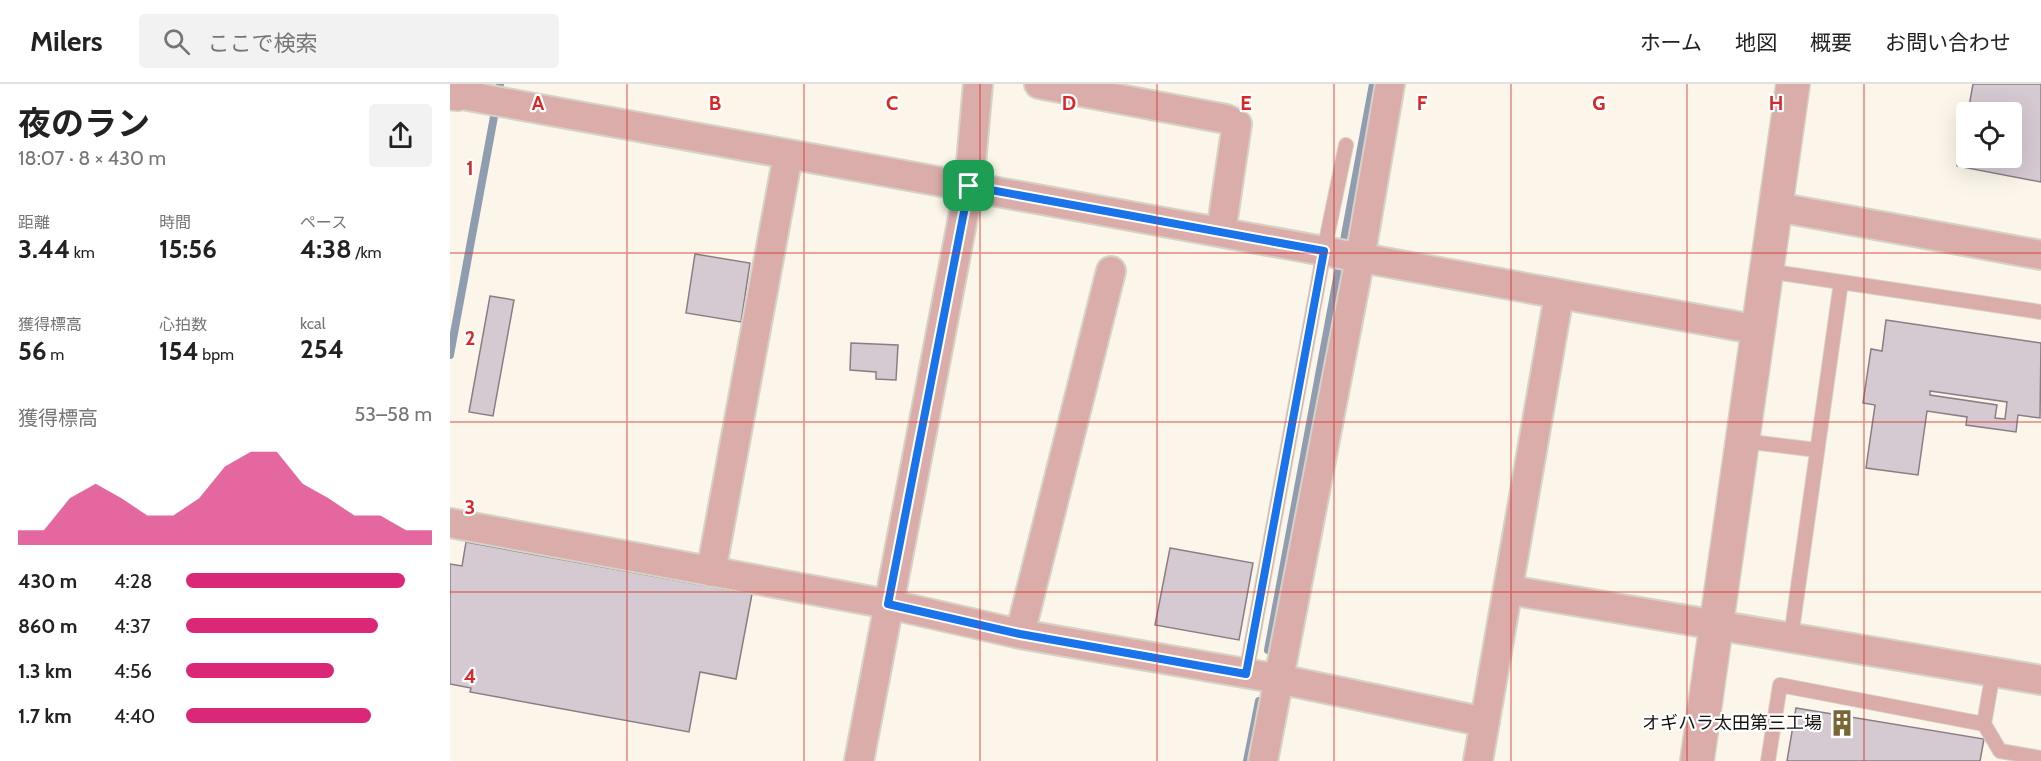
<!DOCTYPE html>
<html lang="ja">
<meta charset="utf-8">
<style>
:root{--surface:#fff;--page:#f2f2f2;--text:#222;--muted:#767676;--line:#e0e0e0;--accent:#db2777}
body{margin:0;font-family:Cabin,"Noto Sans JP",sans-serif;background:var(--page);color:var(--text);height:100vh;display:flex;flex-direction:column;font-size:22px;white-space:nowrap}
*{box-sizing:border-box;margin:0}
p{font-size:20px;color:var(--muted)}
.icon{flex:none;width:33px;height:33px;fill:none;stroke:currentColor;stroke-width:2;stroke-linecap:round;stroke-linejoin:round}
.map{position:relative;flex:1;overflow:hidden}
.drawer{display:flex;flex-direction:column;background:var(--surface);width:450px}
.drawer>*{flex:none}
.tools{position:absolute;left:1506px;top:18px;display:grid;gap:12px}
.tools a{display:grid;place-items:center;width:66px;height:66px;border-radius:6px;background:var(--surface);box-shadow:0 6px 24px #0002;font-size:30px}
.pin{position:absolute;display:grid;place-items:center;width:51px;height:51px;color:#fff;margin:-26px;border-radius:12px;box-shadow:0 3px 9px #0006}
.round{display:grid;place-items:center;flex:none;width:63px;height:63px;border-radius:6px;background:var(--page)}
.head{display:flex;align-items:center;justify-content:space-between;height:102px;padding:0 18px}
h1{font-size:33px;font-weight:700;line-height:45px}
.figures{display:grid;grid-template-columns:repeat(3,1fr);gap:9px;height:102px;padding:6px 18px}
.figures div{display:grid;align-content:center}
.figures b{font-size:26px;font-weight:700}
.figures small{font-size:16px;font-weight:400}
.figures p{font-size:16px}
.chart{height:168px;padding:12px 18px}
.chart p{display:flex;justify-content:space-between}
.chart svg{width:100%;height:108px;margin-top:6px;fill:var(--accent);opacity:.7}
ul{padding:0 18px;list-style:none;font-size:20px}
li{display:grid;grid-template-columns:96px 72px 1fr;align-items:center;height:45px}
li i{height:15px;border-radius:8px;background:var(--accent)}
header{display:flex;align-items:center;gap:36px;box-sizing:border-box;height:84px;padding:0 30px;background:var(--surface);border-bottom:2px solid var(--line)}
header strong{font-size:28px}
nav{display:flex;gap:33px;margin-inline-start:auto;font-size:21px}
.search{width:420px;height:54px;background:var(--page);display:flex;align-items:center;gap:15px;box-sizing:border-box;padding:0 21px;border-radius:6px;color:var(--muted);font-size:22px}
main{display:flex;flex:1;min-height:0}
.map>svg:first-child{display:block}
</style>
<header>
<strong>Milers</strong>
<div class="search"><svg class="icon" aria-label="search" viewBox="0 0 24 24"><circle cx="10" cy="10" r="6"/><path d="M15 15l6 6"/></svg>ここで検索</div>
<nav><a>ホーム</a><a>地図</a><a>概要</a><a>お問い合わせ</a></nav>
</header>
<main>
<section class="drawer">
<div class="head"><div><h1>夜のラン</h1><p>18:07 · 8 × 430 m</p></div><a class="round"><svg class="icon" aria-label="share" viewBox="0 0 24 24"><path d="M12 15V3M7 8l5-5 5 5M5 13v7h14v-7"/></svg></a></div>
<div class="figures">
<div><p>距離</p><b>3.44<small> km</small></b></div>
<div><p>時間</p><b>15:56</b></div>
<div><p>ペース</p><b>4:38<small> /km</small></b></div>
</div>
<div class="figures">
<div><p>獲得標高</p><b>56<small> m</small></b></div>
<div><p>心拍数</p><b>154<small> bpm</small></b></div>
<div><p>kcal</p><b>254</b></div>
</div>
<div class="chart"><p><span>獲得標高</span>53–58 m</p>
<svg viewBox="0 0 160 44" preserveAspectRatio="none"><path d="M0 44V38L10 38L20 25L30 19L40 25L50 32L60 32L70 25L80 12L90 6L100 6L110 19L120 25L130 32L140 32L150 38L160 38V44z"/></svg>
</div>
<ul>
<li><b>430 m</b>4:28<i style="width:89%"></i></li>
<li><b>860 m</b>4:37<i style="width:78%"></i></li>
<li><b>1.3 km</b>4:56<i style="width:60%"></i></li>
<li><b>1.7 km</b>4:40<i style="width:75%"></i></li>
</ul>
</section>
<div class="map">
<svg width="1591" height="677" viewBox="0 0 1591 677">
<rect width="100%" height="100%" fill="#fbf6e9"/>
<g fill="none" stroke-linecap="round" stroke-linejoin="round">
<path stroke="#909db1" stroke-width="8" d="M0 271 50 0
M818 566 923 0
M797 677 809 617"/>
</g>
<path fill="#d5c9d2" stroke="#897e86" stroke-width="1.5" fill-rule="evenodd" d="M1523 0H1591V98L1507 82 1516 34V74H1562V28H1518Z
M245 170 300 179 291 238 236 229Z
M40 212 64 216 43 332 19 328Z
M1436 236 1591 259 1590 334 1568 331 1566 348 1516 341 1517 333 1477 327 1468 391 1416 384 1425 321 1413 319 1421 265 1432 267ZM1480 307 1557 318 1555 335 1545 334 1547 321 1480 311Z
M401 259 448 261 446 296 426 295V288L400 286Z
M16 458 302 510 286 595 250 588 239 648 20 608 21 604 0 600V480L12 482Z
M720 464 803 479 789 556 705 541Z
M1346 624 1534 655 1530 677H1337Z"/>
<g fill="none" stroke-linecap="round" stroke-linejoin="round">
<defs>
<path id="service" d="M1317 187 1391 198
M1293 357 1367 366
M1341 553 1391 198 1591 228
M796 590 874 167 896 61
M1534 640 1550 667 1591 674
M1318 677 1330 601 1534 640 1543 588"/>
<path id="minor" d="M589 0 776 35 787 40 771 148
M7 10 1309 246
M1326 123 1591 171
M0 439 438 520 570 550 829 595 1035 638
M261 488 338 71
M1059 506 1591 596
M570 550 661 187
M409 677 519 102 528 0
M813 677 910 174 940 0
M1028 677 1109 211"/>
<path id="tertiary" d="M0 9 7 10
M1247 677 1343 0"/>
</defs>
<use href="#service" stroke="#d6d2c6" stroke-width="16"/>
<use href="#minor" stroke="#d6d2c6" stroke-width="32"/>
<use href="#tertiary" stroke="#d6d2c6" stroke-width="36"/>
<use href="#service" stroke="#daadab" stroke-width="14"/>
<use href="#minor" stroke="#daadab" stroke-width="28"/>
<use href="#tertiary" stroke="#daadab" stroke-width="33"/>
</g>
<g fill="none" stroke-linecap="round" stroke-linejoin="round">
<defs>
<path id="route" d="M519 102 874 167 796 590 570 550 438 520Z"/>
</defs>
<use href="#route" stroke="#fff" stroke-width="12"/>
<use href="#route" stroke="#1a73e8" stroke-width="8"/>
</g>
<path fill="none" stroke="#d62828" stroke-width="1.5" stroke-opacity="0.55" d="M177 0V677M354 0V677M530 0V677M707 0V677M884 0V677M1061 0V677M1237 0V677M1414 0V677M0 169H1591M0 338H1591M0 508H1591"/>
<defs>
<symbol id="building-bare" viewBox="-9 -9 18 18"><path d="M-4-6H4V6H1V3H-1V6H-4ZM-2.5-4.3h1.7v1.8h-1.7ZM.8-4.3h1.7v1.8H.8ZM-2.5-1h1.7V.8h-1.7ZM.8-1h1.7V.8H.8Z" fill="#7a6635" stroke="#fff" stroke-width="2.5" paint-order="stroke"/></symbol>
</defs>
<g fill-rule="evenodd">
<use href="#building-bare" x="1373" y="620" width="38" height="38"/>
</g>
<g text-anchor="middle" stroke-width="4.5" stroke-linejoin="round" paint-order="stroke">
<g font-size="18" fill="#15130f" stroke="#fff" text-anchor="end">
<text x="1372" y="645">オギハラ太田第三工場</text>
</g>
</g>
<g font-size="20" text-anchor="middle" font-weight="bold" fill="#d62828" stroke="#fff" stroke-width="4.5" stroke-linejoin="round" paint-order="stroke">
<text x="88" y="26">A</text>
<text x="265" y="26">B</text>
<text x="442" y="26">C</text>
<text x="619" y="26">D</text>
<text x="796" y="26">E</text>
<text x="972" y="26">F</text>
<text x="1149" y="26">G</text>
<text x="1326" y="26">H</text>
<text x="20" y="91">1</text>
<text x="20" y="261">2</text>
<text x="20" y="430">3</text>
<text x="20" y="599">4</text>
</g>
</svg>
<div class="tools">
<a><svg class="icon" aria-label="locate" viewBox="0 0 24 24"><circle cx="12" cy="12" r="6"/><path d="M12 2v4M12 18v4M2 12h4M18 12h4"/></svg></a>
</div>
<div class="pin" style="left:519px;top:102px;background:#1e9e55"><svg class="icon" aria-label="arrive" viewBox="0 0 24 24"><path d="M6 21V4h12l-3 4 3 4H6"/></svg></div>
</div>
</main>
